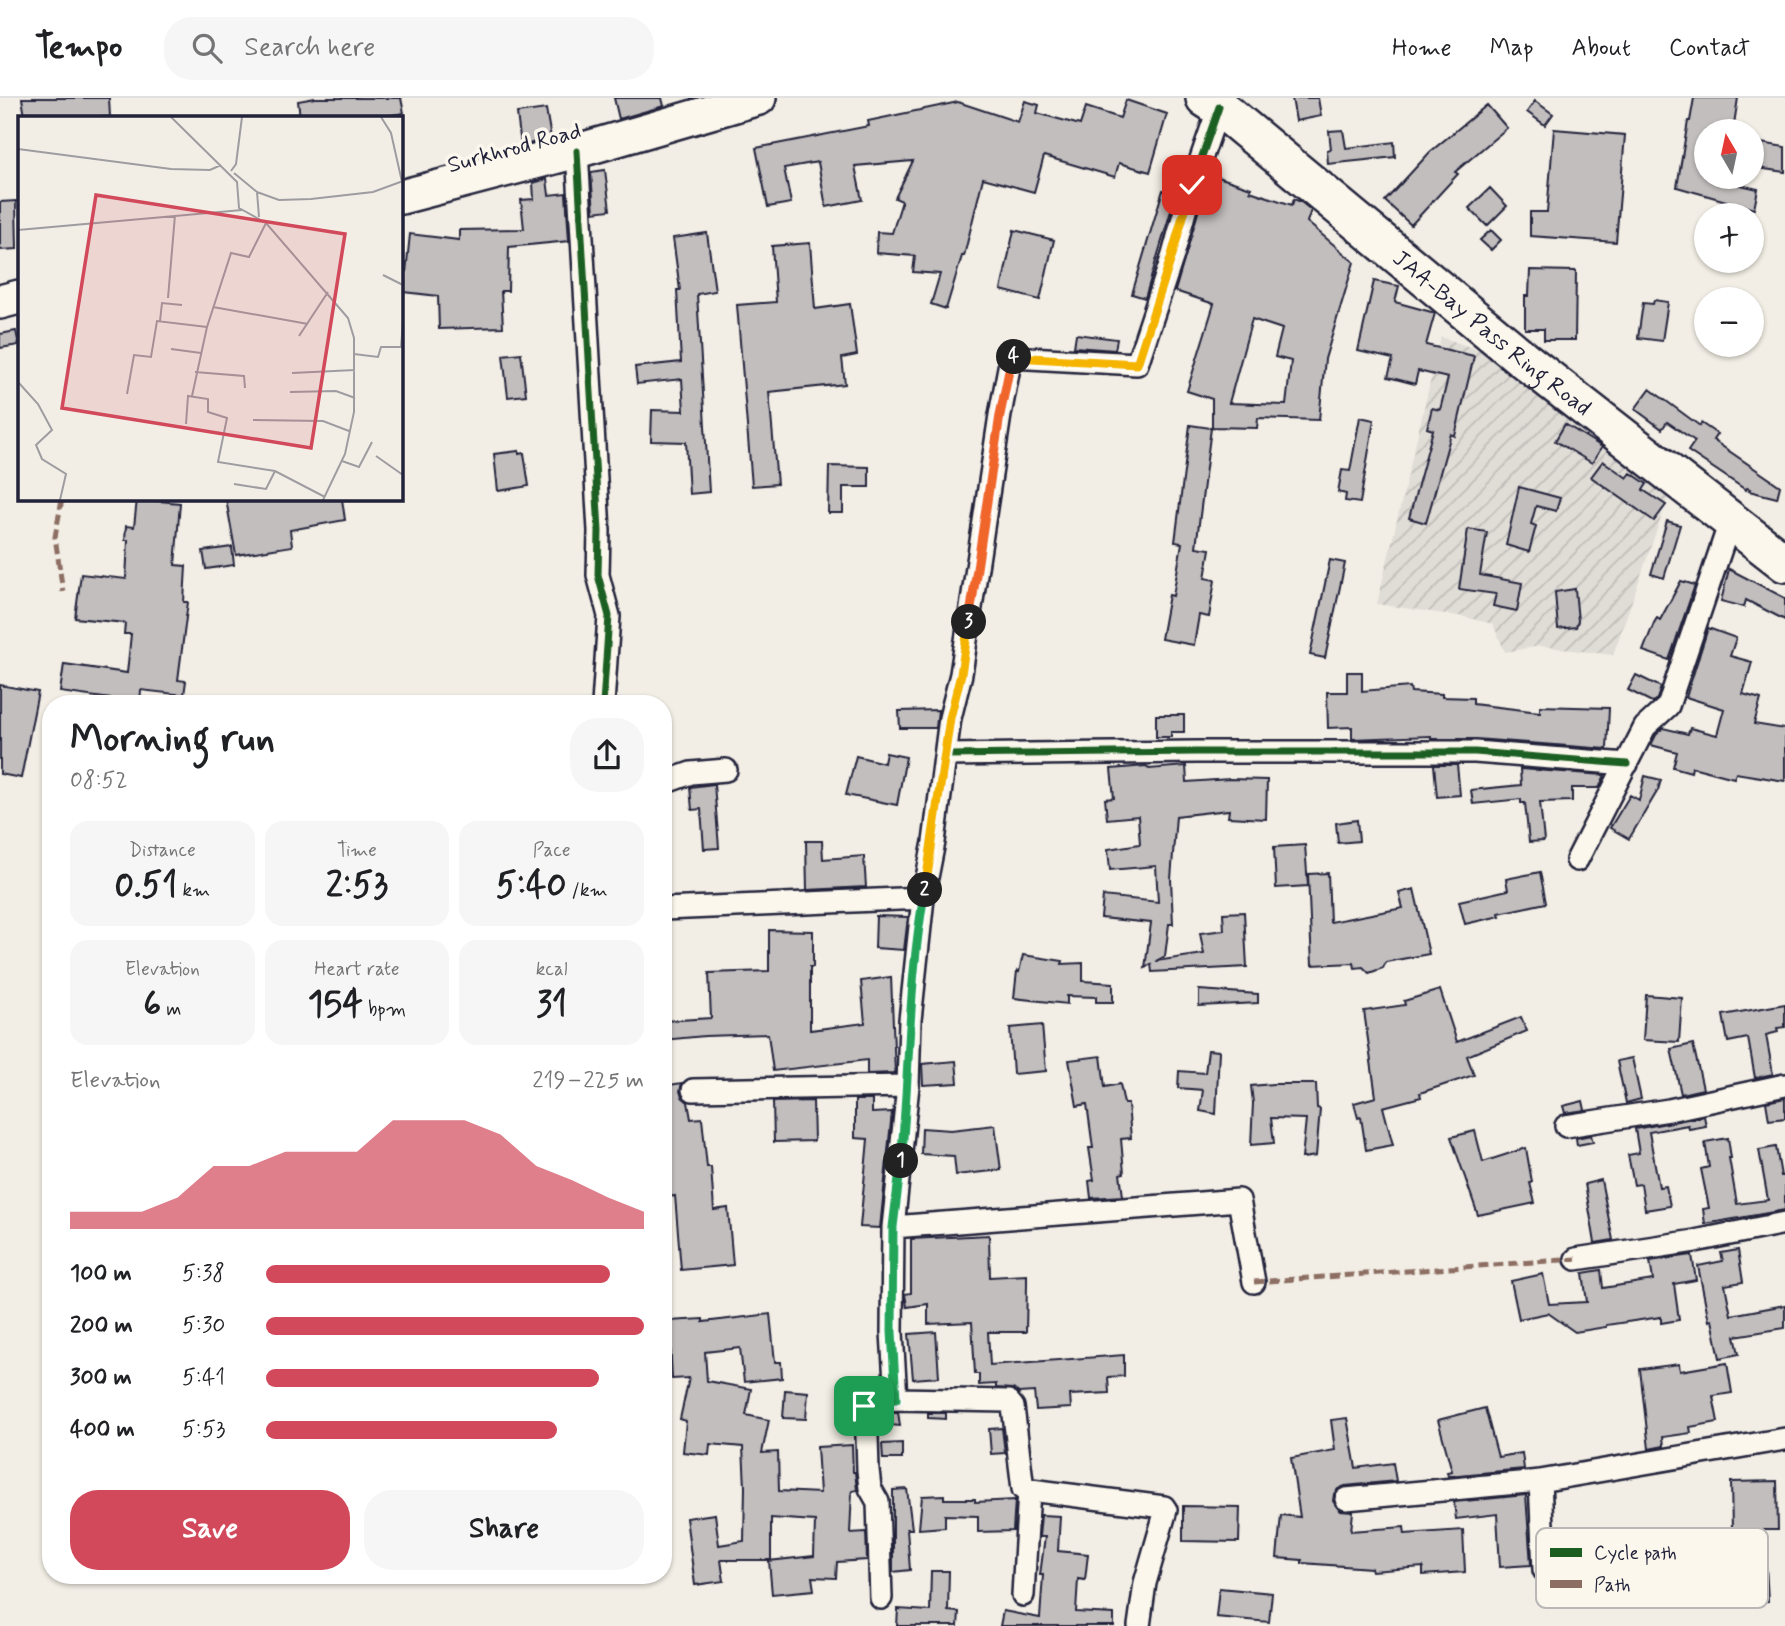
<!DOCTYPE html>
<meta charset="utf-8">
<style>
:root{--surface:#fff;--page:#f6f6f6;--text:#202124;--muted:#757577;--line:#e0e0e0;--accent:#d1495b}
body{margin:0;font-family:Mynerve,sans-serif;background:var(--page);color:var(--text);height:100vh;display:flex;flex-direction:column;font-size:26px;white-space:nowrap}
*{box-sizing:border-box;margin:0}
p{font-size:23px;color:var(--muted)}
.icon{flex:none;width:38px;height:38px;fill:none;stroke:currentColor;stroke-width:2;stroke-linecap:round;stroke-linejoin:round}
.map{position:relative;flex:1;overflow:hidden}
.sheet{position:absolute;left:42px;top:597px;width:630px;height:889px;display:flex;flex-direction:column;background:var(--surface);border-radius:28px;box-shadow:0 2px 5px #0004}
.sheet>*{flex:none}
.needle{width:46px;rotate:351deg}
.buttons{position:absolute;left:1694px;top:21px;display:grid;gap:14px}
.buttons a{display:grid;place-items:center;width:70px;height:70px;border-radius:50%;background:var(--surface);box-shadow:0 2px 5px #0004;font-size:35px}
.pin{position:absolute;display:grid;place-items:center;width:60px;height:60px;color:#fff;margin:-30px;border-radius:14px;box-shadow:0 4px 10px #0006}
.km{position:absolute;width:35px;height:35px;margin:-18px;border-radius:50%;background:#222;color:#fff;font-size:19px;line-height:35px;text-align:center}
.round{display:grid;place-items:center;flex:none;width:74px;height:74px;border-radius:28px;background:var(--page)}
.summary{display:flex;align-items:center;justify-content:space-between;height:119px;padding:0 28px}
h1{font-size:38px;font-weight:700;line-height:52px}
.stats{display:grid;grid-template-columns:repeat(3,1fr);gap:10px;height:119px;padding:7px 28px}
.stats div{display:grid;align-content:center;border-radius:18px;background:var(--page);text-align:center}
.stats b{font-size:35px;font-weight:700}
.stats small{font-size:19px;font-weight:400}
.stats p{font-size:19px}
.chart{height:196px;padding:14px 28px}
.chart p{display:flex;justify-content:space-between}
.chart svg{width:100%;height:126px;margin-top:7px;fill:var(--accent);opacity:.7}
.cta{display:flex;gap:14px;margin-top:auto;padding:14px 28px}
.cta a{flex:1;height:80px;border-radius:28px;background:var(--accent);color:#fff;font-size:28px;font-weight:700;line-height:80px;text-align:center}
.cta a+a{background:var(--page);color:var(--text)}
ul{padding:0 28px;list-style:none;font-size:23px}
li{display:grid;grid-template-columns:112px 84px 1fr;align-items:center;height:52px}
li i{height:18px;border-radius:9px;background:var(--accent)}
header{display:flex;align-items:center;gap:42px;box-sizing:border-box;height:98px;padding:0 35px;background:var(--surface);border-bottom:2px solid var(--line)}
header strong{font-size:33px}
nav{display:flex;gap:38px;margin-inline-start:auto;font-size:24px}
.search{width:490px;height:63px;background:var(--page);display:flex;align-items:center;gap:18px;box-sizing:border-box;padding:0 24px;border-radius:28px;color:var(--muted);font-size:26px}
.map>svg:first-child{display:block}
</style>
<header>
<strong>Tempo</strong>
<div class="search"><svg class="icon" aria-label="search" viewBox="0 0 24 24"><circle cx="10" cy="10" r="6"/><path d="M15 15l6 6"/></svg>Search here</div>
<nav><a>Home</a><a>Map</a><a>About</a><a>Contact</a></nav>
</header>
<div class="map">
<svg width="1785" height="1528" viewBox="0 0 1785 1528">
<defs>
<pattern id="industrial-furrows" width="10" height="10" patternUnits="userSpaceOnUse" patternTransform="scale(1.75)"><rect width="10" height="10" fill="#e0dcd6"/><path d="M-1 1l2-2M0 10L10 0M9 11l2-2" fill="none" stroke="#c0bcb9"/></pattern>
</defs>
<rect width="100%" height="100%" fill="#f2eee5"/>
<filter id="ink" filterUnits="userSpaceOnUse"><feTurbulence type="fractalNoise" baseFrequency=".0143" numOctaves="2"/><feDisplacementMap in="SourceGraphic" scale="14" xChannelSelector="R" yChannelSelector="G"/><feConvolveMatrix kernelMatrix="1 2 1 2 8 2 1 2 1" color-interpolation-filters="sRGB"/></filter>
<g filter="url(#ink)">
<path fill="url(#industrial-furrows)" d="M1441 239 1522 267 1589 317 1668 400 1613 557 1540 548 1505 554 1493 526 1465 519 1377 506Z"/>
<path fill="#c2bebe" stroke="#22223b" stroke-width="2" fill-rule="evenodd" d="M22 0H109L110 19H25Z
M315 0H401L404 15 380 19H300L298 3Z
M614 0H662L664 8 619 21Z
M1292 0H1318L1321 18 1296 23Z
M1694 0H1738L1733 33H1706V79L1758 91 1754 111 1677 89 1688 23H1690Z
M1126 2 1167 16 1150 74 1119 65 1115 79 1044 58 1034 94 983 80 964 158H962L946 211 931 206 940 176 913 174 915 158 876 155 877 134 892 135 902 103 895 100 913 63 855 68 862 102 826 109 818 64 784 70 791 105 768 109 756 50 869 28 868 23 958 4 1018 24 1025 3 1039 7 1037 15 1080 27 1086 9 1120 20Z
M1535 3 1553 16 1545 27 1527 14Z
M1487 7 1507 30 1455 74 1458 76 1411 127 1385 103 1430 54Z
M546 11 551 40 521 48 517 15Z
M1554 31 1625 37 1616 144 1530 138V114H1547Z
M1343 32 1346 50 1394 44 1395 59 1328 66 1327 52 1331 51 1329 33Z
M1761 45 1785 49V74L1757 70Z
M605 72 610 112 594 114 591 74Z
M1212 77 1251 90 1250 93 1292 107 1294 101 1301 104 1311 112 1307 124 1354 164 1325 261 1319 322 1258 320 1257 330 1212 329V301L1187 293 1214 206 1175 193 1201 104 1203 105ZM1252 221 1282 231 1275 259 1291 263 1286 307 1229 305Z
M547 81 549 97 566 95 569 143 509 149 508 193H501L503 229 439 231 438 198 404 194 410 136 459 142V132L524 131 521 102 534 101 533 85Z
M1490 90 1507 108 1487 128 1469 110Z
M1163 92 1176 96 1145 200 1132 196Z
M16 103 17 151 0 152V104Z
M1014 132 1054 142 1040 202 1001 192Z
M1491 132 1501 142 1491 152 1480 142Z
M707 135 715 193 697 196 709 394 689 396 686 344 651 343 652 312 684 313 682 281 637 286 635 269 681 264 677 192H680L673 140Z
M810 145 815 211 850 206 857 257 842 260 845 286 769 294 777 386 752 388 737 207 776 204 772 148Z
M1530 172 1576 173 1575 242H1544V231H1525V198H1529Z
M1374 183 1399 188 1395 204 1435 215 1426 247 1474 258 1455 338 1451 336 1426 425 1409 420 1433 332 1427 330 1432 310 1440 312 1448 280 1418 273 1415 286 1388 279 1393 261 1358 253Z
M1654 202 1668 204 1662 243 1638 240 1643 205 1653 206Z
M16 233 19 247 0 250V236Z
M1076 236 1117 241 1115 252 1074 249Z
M521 255 526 297 508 299 503 257Z
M1650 291 1700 328 1701 325 1717 336 1713 342 1780 388 1777 400 1749 393 1750 391 1747 390 1746 392 1688 353 1695 343 1667 324 1662 331 1635 311Z
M1360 319 1374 322 1360 405 1345 403 1346 396 1338 394 1342 372 1350 373Z
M1565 326 1602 349 1592 365 1555 343Z
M1190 327 1211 330 1196 449 1210 451 1205 480 1215 482 1209 519 1199 517 1194 547 1161 541 1169 497 1173 498 1182 445 1175 444Z
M519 353V356L524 355 529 388 498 393 494 356Z
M1603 363 1627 380 1631 375 1647 386 1643 392 1666 407 1654 423 1591 379Z
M829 368 869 369V389H843V415H828Z
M1519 389 1560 400 1556 413 1536 408 1531 426 1536 428 1529 454 1506 447Z
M137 401 180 405 175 467 186 468 184 504H188L178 582 186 583 184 597 141 592 140 605 60 594 64 566 127 575 131 536H124L125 525 75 520 81 476 126 481 128 442H125L126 428 134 429Z
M226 401H342L345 422 290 432 292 448 236 457Z
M1667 423 1680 427 1664 480 1651 476Z
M1468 431 1487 434 1480 477 1522 485 1517 513 1493 508 1496 496 1459 491Z
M232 449 234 467 206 471 203 453Z
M1330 462 1345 465 1325 560 1310 557Z
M1729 471 1785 500V522L1746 502 1744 509 1721 503Z
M1681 483 1695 487 1669 562 1643 553 1654 525 1657 520 1660 522Z
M1575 491 1578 523 1576 529 1558 531 1555 494Z
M1708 530 1736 540 1730 558 1752 564 1743 596 1761 601 1754 626 1785 631V683L1736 675 1734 680 1692 669 1691 674 1673 669 1677 654 1651 647 1656 637 1663 630 1688 636 1690 630 1717 637 1724 611 1686 599Z
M1347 574H1362V593L1410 589 1411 594 1442 596V599L1473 600V606L1540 614V608L1609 610 1607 651 1476 641H1431V638L1352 641V629L1328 630 1327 594H1347Z
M1636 577 1661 589 1657 601 1652 604 1628 592Z
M0 587 38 594 21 680 0 676Z
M938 612 936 630H900L899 613Z
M1156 617H1184V634H1171V639H1156Z
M886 655 906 659 897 707 846 697 856 658 884 665Z
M1434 667H1457L1460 697 1437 699Z
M1146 668 1149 671 1186 668 1187 684 1230 681 1267 682 1266 721 1228 719 1229 712 1176 718 1171 781 1173 826H1169L1165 858 1156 863 1204 856 1200 835 1224 832 1223 815 1244 814 1247 869 1152 874 1151 866 1145 870 1151 825 1101 820 1103 798 1158 804 1156 768 1110 772 1108 751 1140 746 1138 718 1107 721 1105 701 1114 700 1111 671Z
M1520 671 1605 677 1599 690H1572V703L1540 704 1544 743 1529 744 1525 705H1521V701L1473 706 1471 692 1521 687Z
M1645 678 1661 682 1658 692 1629 741 1610 730 1630 697 1639 702Z
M714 686 719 750 704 751 701 711 692 712 690 689Z
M1357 722 1359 743 1338 745 1336 725Z
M806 743H822L823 761 864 758 866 789 807 792Z
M1305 747 1308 788 1276 790 1274 749Z
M1540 774 1546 805 1499 815 1500 818 1465 826 1459 803 1508 792 1506 781Z
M1328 775 1330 824 1403 810 1399 795 1414 791 1429 856 1386 864 1383 870 1369 875 1363 869 1355 870 1354 865 1312 867 1308 776Z
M876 818 908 819 904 852 875 850Z
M769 832 813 833V869H810V932L865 925 861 883 891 879 895 975 867 976V962L773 973 768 936 705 938 663 942V923L711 920 709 875 769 873Z
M1023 857 1063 863 1062 866 1083 865V883L1113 885V904H1096V899L1067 898V906L1014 900 1017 873 1019 874Z
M1199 892 1258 896V905L1199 908Z
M1440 892 1457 944 1521 919 1527 933 1467 958 1474 977 1420 995 1421 999 1383 1009 1393 1047 1366 1052 1361 1019 1358 1020 1354 1005 1376 999 1364 913 1405 907 1404 903Z
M1646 897 1682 900 1679 944 1643 942Z
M1785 906V929L1777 930 1778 934 1766 937 1773 976 1755 980 1748 940 1728 944 1723 917Z
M1042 927 1046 973 1013 976 1010 930Z
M1693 946 1703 991 1681 996 1671 951Z
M1208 952 1219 953 1216 1016 1200 1013 1203 992 1178 990 1179 973 1205 975Z
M1101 958 1105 989 1120 986 1124 1006H1128L1131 1040 1121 1041 1124 1075 1120 1076 1123 1098 1091 1100 1089 1083 1094 1082 1089 1050H1093L1087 1006 1077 1008 1069 962Z
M1632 960 1641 1001 1626 1005 1617 963Z
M956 963 958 985 923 987 922 966Z
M682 985 680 993 682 999 688 1004 691 1021 702 1020 707 1069H711L714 1112 728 1110 733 1167 681 1172 675 1098 668 1099 663 1031V988Z
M1273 986H1316L1317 1010 1320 1011 1316 1058 1302 1060 1306 1021 1271 1020 1274 1045 1251 1047 1253 1005 1251 988Z
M1785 1000V1020L1769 1022 1766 1004Z
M855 1002H872V1015L892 1014 880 1130 860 1129 868 1041 855 1040Z
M813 1003 814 1043 774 1044 773 1004Z
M1583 1003 1585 1012 1565 1015 1563 1008Z
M1704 1018 1706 1028 1689 1031 1688 1027 1649 1034 1659 1089 1666 1088 1670 1108 1645 1112 1641 1086 1634 1087 1628 1057 1639 1055 1635 1031Z
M995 1027 1001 1072 956 1077 954 1058 921 1056 922 1030 951 1032Z
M1475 1033 1483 1064 1526 1050 1532 1084 1530 1085 1535 1105 1478 1117 1451 1039Z
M1591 1037 1593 1044 1577 1047 1576 1040Z
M1728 1040 1731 1060H1729L1737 1106 1768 1102 1759 1052 1776 1049 1781 1078H1785V1112L1705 1126 1703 1111 1709 1110 1701 1071 1709 1069 1705 1044Z
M1601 1082 1613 1142 1595 1145 1585 1086Z
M989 1137 990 1179 1027 1177V1186L1026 1234H988L990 1267 1124 1257V1278L1108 1279 1109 1295 1070 1297 1071 1310 1036 1312 1034 1294 1019 1295 1013 1291 996 1290V1286L979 1287V1276H975L972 1224 928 1226V1206L907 1209 905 1196 911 1195V1141Z
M1738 1152 1743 1184 1725 1187 1731 1217 1785 1207V1230L1735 1238 1739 1256 1720 1260 1712 1222 1709 1223 1698 1168 1723 1163 1721 1155Z
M1692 1157 1696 1182 1674 1186 1679 1222 1661 1225V1219L1606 1227V1229L1575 1234 1548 1215 1519 1221 1511 1183 1543 1176 1549 1206 1587 1204 1583 1175 1601 1172 1603 1190 1653 1182 1650 1163Z
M770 1216 775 1264H781L782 1280 744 1284 740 1250 705 1254 707 1283 751 1291 746 1317 769 1322 762 1355 778 1354 779 1393 820 1395 817 1349 852 1347 853 1374H855L857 1392 852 1393 850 1435 866 1434 867 1462 837 1464 836 1480 812 1479 814 1492 772 1496 769 1463 814 1458 815 1423 771 1420V1462H721L724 1483 695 1487 686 1420 715 1416 719 1447 744 1443 745 1389 743 1349 710 1346 709 1357 683 1354 686 1323 680 1321 689 1280 672 1281 669 1223 703 1221V1224Z
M936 1234 939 1279 913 1281 909 1236Z
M1727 1265 1732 1295 1713 1298 1718 1324 1690 1329 1691 1335 1663 1339 1664 1348 1649 1351 1640 1271 1679 1266 1680 1273Z
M785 1292 808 1294 806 1321 783 1320Z
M1485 1310 1498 1359 1522 1355 1524 1371 1448 1378 1447 1374 1452 1373 1438 1322Z
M898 1314 900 1328 880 1326 879 1316Z
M928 1315H946V1321L928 1320Z
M1347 1320 1356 1370 1393 1365 1396 1383 1345 1388 1338 1391 1334 1396 1333 1403 1340 1413 1353 1414 1351 1433 1404 1429 1405 1436 1463 1432 1465 1474 1423 1477V1469L1372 1473 1371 1470 1302 1465V1462L1277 1460 1281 1417 1300 1419 1291 1360 1335 1352 1331 1322Z
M1002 1330 1005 1355 991 1356 989 1331Z
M902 1345V1361H883L882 1346Z
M1777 1383 1778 1432H1764L1768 1503 1752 1504 1748 1432H1732L1731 1384Z
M907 1391 912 1431H907L910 1472 893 1474V1392Z
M944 1397V1401H975V1404L1015 1402 1013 1433 978 1434V1418L945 1417V1429L919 1431 922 1398Z
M1526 1397 1531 1467 1500 1469 1497 1416 1456 1421 1454 1404Z
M1183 1408 1240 1409 1239 1444 1183 1443Z
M1041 1417 1060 1418 1058 1453 1088 1456 1085 1482 1078 1481 1076 1514 1114 1516V1528H1000L1003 1513 1040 1520 1043 1477H1040L1045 1439H1039Z
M931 1473H949L948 1513 959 1514 958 1528H897L898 1511 930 1513Z
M1219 1490 1272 1495 1269 1524 1216 1519Z"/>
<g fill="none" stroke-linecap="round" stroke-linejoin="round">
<defs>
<path id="street" d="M577 53 599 433 598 477 609 518 603 606
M946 657 1196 654H1475L1627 666
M663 685 691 675 726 672
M1577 762 1645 629 1668 608 1731 421
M663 811 923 800
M693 992 908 988
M1566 1028 1669 1012 1785 987
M893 1129 1239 1102 1254 1184
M1576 1161 1695 1143 1785 1125
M896 1301 892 1234 893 1129 908 988 910 922 923 800 934 744 950 620 961 576 1000 317 1011 259 1137 266 1173 157 1192 87 1219 9
M1540 1383 1544 1472
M1346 1401 1540 1383 1785 1341
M1023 1497 1029 1392
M881 1500 878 1404 870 1390 868 1372 866 1305 896 1301 1008 1303 1013 1309 1023 1391 1164 1409 1166 1412 1145 1485 1139 1528"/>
<path id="primary" d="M401 99 577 53 759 0
M0 204 19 199"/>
<g id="highway">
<path id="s1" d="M1205 0 1219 9 1523 261 1785 465"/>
</g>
</defs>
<use href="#street" stroke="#22223b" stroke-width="26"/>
<use href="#primary" stroke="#22223b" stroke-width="38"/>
<use href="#highway" stroke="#22223b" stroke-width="42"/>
<use href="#street" stroke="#fbf7ec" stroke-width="21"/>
<use href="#primary" stroke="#fbf7ec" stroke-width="33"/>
<use href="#highway" stroke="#fbf7ec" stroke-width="37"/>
<path stroke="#8d6e63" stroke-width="5" stroke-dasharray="10 5" stroke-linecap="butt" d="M62 401 55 439 63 494
M1254 1184 1576 1161"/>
<defs>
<path id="cycleway" d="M577 53 599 433 598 477 609 518 603 606
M946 657 1196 654H1475L1627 666
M896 1301 892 1234 893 1129 908 988 910 922 923 800 934 744 950 620 961 576 1000 317 1011 259 1137 266 1173 157 1192 87 1219 9"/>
</defs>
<use href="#cycleway" stroke="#fbf7ec" stroke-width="11"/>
<use href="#cycleway" stroke="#1b5e20" stroke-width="7"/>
</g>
</g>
<g fill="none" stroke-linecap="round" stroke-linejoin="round" filter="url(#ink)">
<defs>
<path id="split-1" d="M864 1308 871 1303 896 1301 892 1234 893 1129 901 1063"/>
<path id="split-2" d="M901 1063C910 973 908 881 925 792"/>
<path id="split-3" d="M925 792 950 620 961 576 969 524"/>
<path id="split-4" d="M969 524 1000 317 1012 258 1014 259"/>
<path id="split-5" d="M1014 259 1137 266 1172 157 1192 87"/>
</defs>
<use href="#split-1" stroke="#fff" stroke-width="14"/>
<use href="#split-2" stroke="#fff" stroke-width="14"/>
<use href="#split-3" stroke="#fff" stroke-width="14"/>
<use href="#split-4" stroke="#fff" stroke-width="14"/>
<use href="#split-5" stroke="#fff" stroke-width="14"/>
<use href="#split-1" stroke="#22a559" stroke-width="9"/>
<use href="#split-2" stroke="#22a559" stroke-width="9"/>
<use href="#split-3" stroke="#f5b400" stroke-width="9"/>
<use href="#split-4" stroke="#f0652b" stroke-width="9"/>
<use href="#split-5" stroke="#f5b400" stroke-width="9"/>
</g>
<g text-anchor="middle" stroke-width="7" stroke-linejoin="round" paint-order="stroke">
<g font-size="23" fill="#22223b" stroke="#fbf7ec">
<text transform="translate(514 49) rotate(-15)" y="8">Surkhrod Road</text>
<text dy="8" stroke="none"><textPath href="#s1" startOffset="371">JAA-Bay Pass Ring Road</textPath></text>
</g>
</g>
<g transform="translate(18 18)">
<rect width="385" height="385" fill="#f2eee5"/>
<path fill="none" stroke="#9f9ca1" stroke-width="2" d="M153 1 219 66 221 92 248 107 330 202 336 222V296L327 338 305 384M363 1 373 17 384 66M0 33 153 53 192 54 203 49M213 55 218 48 224 1M216 57 239 76 241 101M239 76 261 84 293 83 355 76 385 65M0 114 224 94M365 159 385 169M150 182 157 99M195 191 290 208M142 205 144 187 164 189M281 220 310 176M383 231 385 205M153 233 183 237M336 238 360 241 363 231H385M177 256 226 260 227 272M274 257 337 254M0 266 20 288 34 314 18 329 24 343 48 358 42 384M272 276 318 275 337 282M109 278 116 239 133 241 139 205 189 211M174 280 189 211 213 137 231 141 248 107M235 304 305 305 331 315M168 308 170 280 190 283V296L209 302 200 346 257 355 307 381M358 340 385 359M324 345 341 351 354 326M216 368 248 373 257 355"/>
<path fill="#d1495b" fill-opacity="0.15" stroke="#d1495b" stroke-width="3.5" d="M78 79 327 118 293 332 44 292Z"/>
<rect width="385" height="385" fill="none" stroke="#22223b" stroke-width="3.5"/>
</g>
<rect x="1536" y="1430" width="232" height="80" rx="10" fill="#fbf7ec" stroke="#bab7b7" stroke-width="2"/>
<rect x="1550" y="1450" width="32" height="9" fill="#1b5e20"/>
<rect x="1550" y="1482" width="32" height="8" fill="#8d6e63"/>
<g font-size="19" fill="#22223b">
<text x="1594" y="1461">Cycle path</text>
<text x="1594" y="1493">Path</text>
</g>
</svg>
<div class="buttons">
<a><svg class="needle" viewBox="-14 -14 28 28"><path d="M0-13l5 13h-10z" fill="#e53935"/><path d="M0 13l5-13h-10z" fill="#757577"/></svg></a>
<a>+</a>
<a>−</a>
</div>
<div class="pin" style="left:864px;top:1308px;background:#1e9e55"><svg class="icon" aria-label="arrive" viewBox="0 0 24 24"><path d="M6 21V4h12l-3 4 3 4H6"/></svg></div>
<div class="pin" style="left:1192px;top:87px;background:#d93025"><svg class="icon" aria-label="check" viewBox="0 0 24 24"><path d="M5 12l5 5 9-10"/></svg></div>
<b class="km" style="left:901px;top:1063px">1</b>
<b class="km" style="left:925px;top:792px">2</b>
<b class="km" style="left:969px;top:524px">3</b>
<b class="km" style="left:1014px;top:259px">4</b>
<section class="sheet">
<div class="summary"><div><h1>Morning run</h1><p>08:52</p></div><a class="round"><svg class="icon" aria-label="share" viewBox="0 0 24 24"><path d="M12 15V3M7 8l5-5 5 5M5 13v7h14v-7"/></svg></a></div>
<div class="stats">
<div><p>Distance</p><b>0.51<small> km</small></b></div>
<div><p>Time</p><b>2:53</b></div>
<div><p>Pace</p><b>5:40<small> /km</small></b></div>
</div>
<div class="stats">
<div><p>Elevation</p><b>6<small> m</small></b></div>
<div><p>Heart rate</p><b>154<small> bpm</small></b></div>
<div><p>kcal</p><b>31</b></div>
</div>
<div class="chart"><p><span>Elevation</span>219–225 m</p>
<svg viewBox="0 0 160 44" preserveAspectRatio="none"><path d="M0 44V38L10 38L20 38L30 33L40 22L50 22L60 17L70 17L80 17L90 6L100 6L110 6L120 11L130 22L140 27L150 33L160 38V44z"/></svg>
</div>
<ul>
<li><b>100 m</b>5:38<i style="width:91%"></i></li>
<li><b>200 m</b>5:30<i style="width:100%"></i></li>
<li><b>300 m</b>5:41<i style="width:88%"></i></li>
<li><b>400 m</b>5:53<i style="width:77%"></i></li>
</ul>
<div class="cta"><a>Save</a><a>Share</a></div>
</section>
</div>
